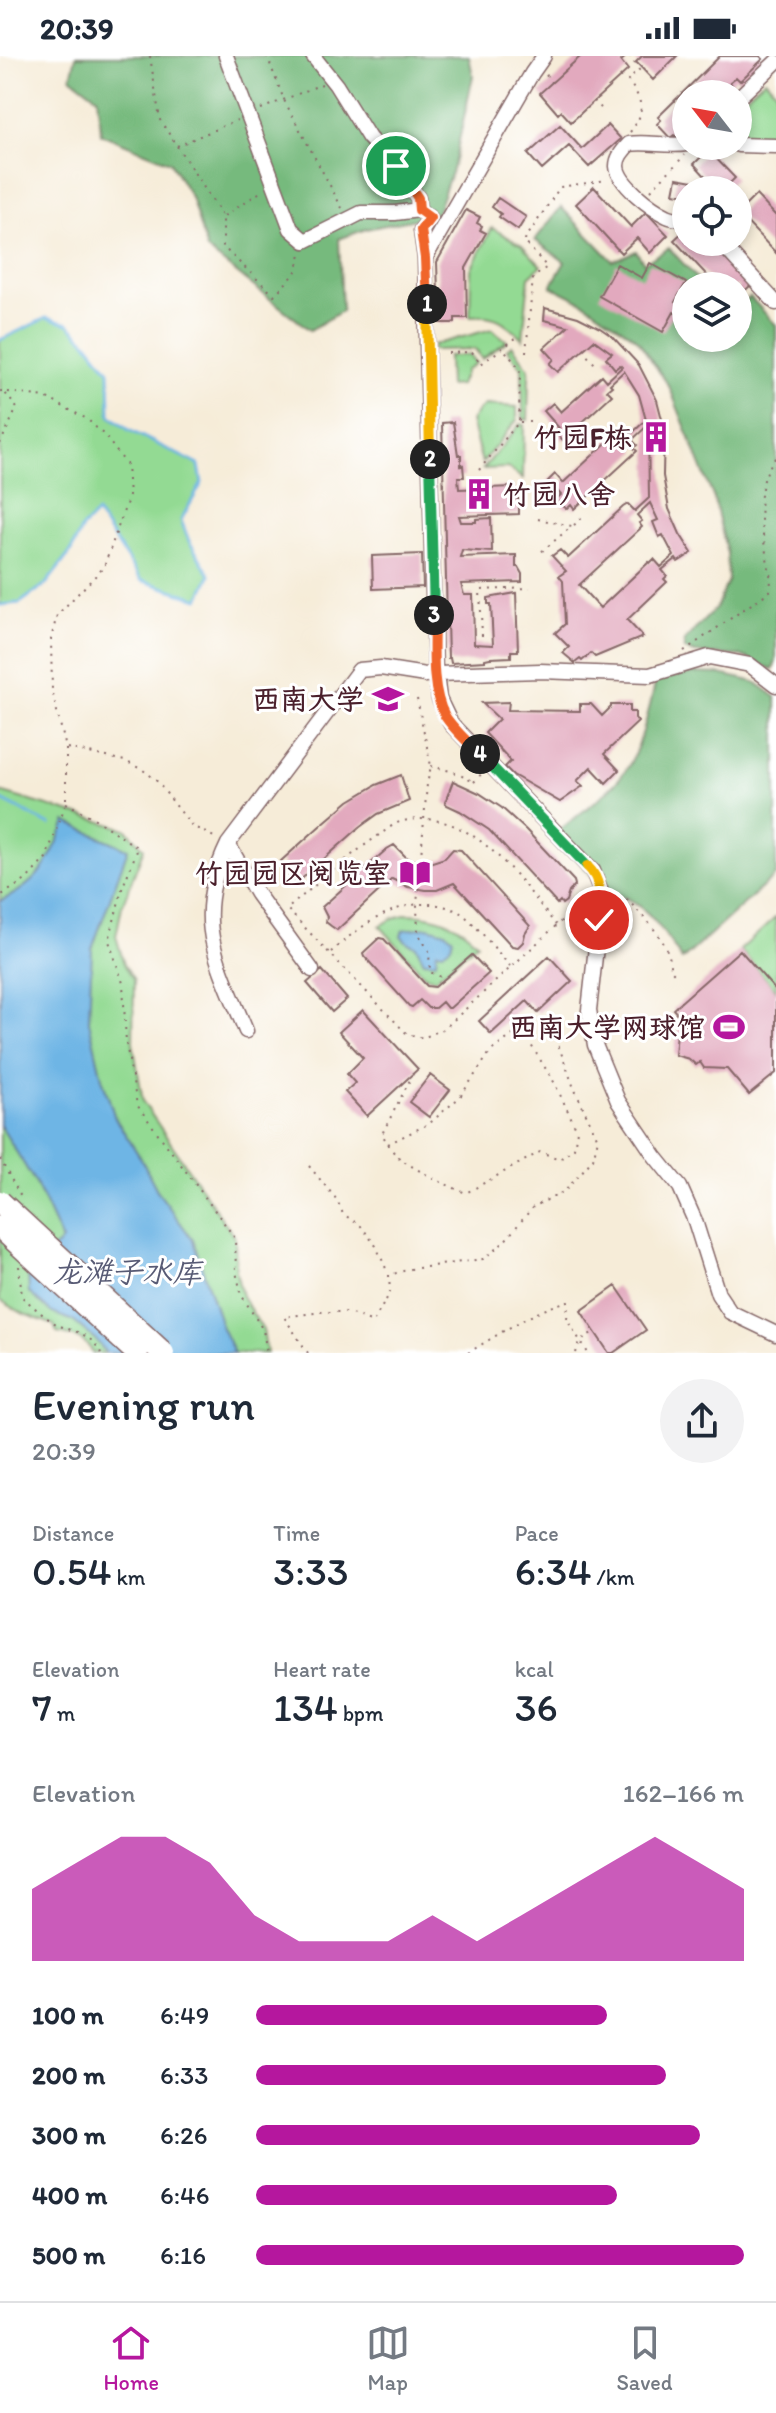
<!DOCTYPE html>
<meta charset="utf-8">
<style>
:root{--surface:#fff;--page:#f2f2f3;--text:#1f2937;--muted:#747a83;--line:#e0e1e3;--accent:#b5179e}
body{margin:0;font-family:Itim,"LXGW WenKai TC",sans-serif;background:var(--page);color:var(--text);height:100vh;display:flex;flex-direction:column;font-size:30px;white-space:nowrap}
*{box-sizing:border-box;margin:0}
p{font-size:26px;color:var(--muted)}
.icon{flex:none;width:44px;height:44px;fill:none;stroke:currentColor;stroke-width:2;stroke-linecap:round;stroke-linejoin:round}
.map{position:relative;height:1297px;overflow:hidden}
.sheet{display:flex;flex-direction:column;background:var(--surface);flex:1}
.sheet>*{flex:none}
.needle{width:52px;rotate:301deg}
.controls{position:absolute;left:672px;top:24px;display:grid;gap:16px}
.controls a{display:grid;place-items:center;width:80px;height:80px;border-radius:50%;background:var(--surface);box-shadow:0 4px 12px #0003;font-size:40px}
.pin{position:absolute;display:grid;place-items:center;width:68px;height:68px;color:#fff;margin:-34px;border:4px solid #fff;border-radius:50%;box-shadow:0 2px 8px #0007}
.km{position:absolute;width:40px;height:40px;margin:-20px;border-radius:50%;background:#222;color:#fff;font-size:22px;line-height:40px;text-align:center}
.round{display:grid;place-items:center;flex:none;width:84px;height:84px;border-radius:42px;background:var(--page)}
.head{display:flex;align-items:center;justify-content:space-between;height:136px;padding:0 32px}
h1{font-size:44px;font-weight:600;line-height:60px}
.stats{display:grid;grid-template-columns:repeat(3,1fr);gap:12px;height:136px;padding:8px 32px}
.stats div{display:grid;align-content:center}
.stats b{font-size:40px;font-weight:600}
.stats small{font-size:22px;font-weight:400}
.stats p{font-size:22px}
.chart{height:224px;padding:16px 32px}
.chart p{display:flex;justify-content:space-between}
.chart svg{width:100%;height:144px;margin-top:8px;fill:var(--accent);opacity:.7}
ul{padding:0 32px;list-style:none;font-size:26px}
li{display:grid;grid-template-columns:128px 96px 1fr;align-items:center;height:60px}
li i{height:20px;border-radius:10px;background:var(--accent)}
.status{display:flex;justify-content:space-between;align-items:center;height:56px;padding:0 40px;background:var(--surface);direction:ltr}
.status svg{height:22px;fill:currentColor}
.tabs{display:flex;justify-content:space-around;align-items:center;height:112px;border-top:2px solid var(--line);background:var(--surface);font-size:22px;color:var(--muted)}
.tabs a{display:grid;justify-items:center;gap:4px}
.tabs .current{color:var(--accent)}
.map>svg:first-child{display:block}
</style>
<div class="status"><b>20:39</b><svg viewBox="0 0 49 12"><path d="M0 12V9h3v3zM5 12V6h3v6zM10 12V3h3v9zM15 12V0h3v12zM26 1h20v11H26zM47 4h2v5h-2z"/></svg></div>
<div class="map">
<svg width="776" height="1297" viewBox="0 0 776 1297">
<rect width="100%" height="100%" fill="#fff"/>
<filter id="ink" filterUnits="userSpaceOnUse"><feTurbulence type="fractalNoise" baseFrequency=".0125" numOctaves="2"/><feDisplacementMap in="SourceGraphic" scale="16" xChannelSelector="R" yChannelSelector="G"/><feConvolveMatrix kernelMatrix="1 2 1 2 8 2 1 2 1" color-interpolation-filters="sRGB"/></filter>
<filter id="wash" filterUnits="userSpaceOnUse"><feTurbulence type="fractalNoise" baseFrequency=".006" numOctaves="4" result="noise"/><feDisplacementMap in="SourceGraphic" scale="32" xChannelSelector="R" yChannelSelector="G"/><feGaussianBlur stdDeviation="1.8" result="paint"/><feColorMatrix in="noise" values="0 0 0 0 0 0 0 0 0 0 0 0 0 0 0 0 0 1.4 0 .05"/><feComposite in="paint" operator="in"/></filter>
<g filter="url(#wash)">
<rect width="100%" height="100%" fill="#f6ecd8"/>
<path fill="#93da93" stroke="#6e7c5f" stroke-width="2" d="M765 23 776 35V86L738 84V47Z
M492 172 522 189 541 210 529 221 523 283C504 265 497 258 470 260L471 213Z
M46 262 68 268 87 286 109 315 110 360 129 374 199 409 202 427 181 464 189 485 210 519 199 543 141 524 97 457 82 472 70 497 46 528 20 547 0 549V284Z
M492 273 507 285 482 303 475 293 433 294V289Z
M512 289 529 313 528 364 523 363 522 312 507 293Z
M469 299 476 307 466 314 460 329 449 330 448 300Z
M485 349 517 351V364L482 407 471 365 480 353Z
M520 368 524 369 523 423 508 412 483 413Z
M0 736 126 773 144 792 122 850 116 880 124 908 134 924 133 986 143 1046 235 1182 236 1216 242 1240 263 1274 267 1297H93C85 1282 73 1280 57 1277L54 1269 24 1258 0 1244Z
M408 858C435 859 459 866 477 887L435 923 425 920 380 870 394 862Z
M776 861V935L740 894Z"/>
<path fill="#76ba7d" stroke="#606c54" stroke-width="2" d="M76 0H469L473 20 454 108 436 159 366 173 339 183 342 255 310 274 207 194 191 141 170 106 101 78 97 41 71 21Z
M561 151 613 205 636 195 644 207 669 192 704 230H686V282H738V252L750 241 776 269V605L773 614 742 600 695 597 685 594 684 585 716 552 728 525 727 497 714 443 669 330 637 283 585 247 551 230 565 206 535 184Z
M695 617 720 618 755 626 776 641V819L682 904C668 883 651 853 626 842 619 839 608 840 600 840L601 831 555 778C578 758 608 739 626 714 641 692 650 650 656 624Z"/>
<path fill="#6eb5e5" stroke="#5c6a88" stroke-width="2" d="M66 766 128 793 92 893 89 965 102 1022 115 1062 140 1101 158 1136 193 1184 222 1272 234 1297H106L96 1284 73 1265 52 1257 29 1237 28 1215 62 1185 36 1128 0 1069V845C39 828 51 804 66 766Z
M428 871 446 876 453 882 451 890 443 896 437 895 436 906 424 905 416 890 408 887 401 880 403 874Z"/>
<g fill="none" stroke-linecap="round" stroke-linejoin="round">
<path stroke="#6eb5e5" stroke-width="3" d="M0 284 46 262 68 268 87 286 109 315 110 359 129 374 199 409 202 427 181 464 189 485 210 519 199 543 141 524 97 457 82 472 70 497 46 528 20 547 0 549
M0 743 50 769"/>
</g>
<g id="blocks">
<path fill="#e2a9be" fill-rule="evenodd" d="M581 0H627L621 5 628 14 571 66 561 55 558 58 540 37Z
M642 0H677L653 24 636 6Z
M720 0H760L763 3 740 25 736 21 730 26 732 29 723 38H686V72L676 81 674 79 670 82 657 68 661 64 658 61Z
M560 69 582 93 608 69 621 83 589 111 569 90 542 114 528 98Z
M708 94 735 122 723 134H718L694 108Z
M677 122 699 126 697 134H686V139L674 137Z
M594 131 631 171 646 156 668 179 650 197 637 182 621 197 576 148Z
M756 139 776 160V197L738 157Z
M498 142 526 161 518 174 499 161 501 158 492 151Z
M466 154 480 161 477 167 482 170 480 174 486 177 466 212 467 262H455V266L452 267H439L437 206Z
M686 173V186H710L751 229 738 241V230H717L674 184Z
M650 207 686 227 675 246 686 252V267L683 272 679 270 683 261 674 256 663 276 599 240 617 208 642 222Z
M545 252 578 261 600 272 613 281 639 309 657 344 664 371 663 420 669 453 680 478 692 497 678 506 676 503 662 514 667 520 664 523 667 526 627 564 643 581 595 601 591 597 582 605 580 603 575 607 563 597 569 591 555 577 565 568 563 525 559 520 566 515 552 500 560 494 568 502 623 451 628 448 635 455 649 442 648 369 632 384 637 389 634 392 637 395 574 453 571 449 567 453 555 444 561 439 548 425 555 418 563 427 619 375 624 372 630 379 646 364 639 339 624 315 610 328 612 330 607 334 612 339 563 384 555 376 559 372 544 355 553 347 561 356 602 319 607 325 622 311 620 309 615 313 606 302 612 297 594 284 558 316 550 308 554 303 544 292 568 270 544 264ZM650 447 658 464 653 466 659 481 663 479 674 500 661 511 654 503 650 507 649 506 600 552 579 529 642 471 639 467 642 465 637 459Z
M453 366 458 399H461V410L463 409 464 421H458L459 433 514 431 515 443H519V458L459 460 461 466H476V463L491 462 492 496 462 494 460 501 516 499V511H518L522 518V526L461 528 464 539H473L474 588 493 589 491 548H488V542L516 537 518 595H511V601L490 602 485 603V605L451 607 450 602H448L442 367Z
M422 498 423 531 373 533 372 500Z
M509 646 508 654 580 655V648H591L602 660 611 651V649H630V656H635V662L638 666 604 698 619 714 606 727 591 711 577 725 583 730 560 746 513 719 505 711 511 705 485 677 499 663 482 647Z
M401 719 409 745 378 758 360 771 297 827 295 824 291 826 285 821 286 813 281 805 321 769 349 745 376 729Z
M453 725 479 737 502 752 526 774 574 825 575 829 569 836 566 845 562 848 560 845 557 848 489 774 460 755 447 749 445 746Z
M394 789 407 802 426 808 445 802 453 793 461 794 530 870 525 878 523 886 518 891 512 890 454 827 437 834H426L408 831 392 823 337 874 331 870 326 866 327 861 322 851 387 793Z
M379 882 384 883 427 930 435 931 472 899 489 917 450 952H447L442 946 435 952H428L420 944 412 951 409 950 364 900 363 897Z
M740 894 776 935V1017L749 1039 727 1013 704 1012 700 1006 696 1009 689 1003 675 999 677 976 685 967 673 953Z
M549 900 572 925 538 957 527 945 491 978 479 965Z
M322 914 347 943 332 956 307 927Z
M363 954 418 1013 367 1060 345 1036 355 1027 347 1018 363 1002 339 976Z
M430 1019 450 1034 429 1061 409 1046Z
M616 1230 646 1274 613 1297H609L581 1255Z"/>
</g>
</g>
<g filter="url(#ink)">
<use href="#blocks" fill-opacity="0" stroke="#866768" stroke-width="2"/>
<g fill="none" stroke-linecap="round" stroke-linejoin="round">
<defs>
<path id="minor" d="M226 0 291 173 305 185 361 157H395L419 154
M313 0 336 29 369 82 396 110 418 142 419 154 430 162 421 174 425 202
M738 42 776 6
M686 88C667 91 648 85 629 88 623 95 617 101 617 110 618 128 652 153 667 160 673 163 679 163 686 164
M738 89 776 90
M720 186 776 247
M435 618 425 202 532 17 544 0
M776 629 750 609 709 601 650 619 540 615 436 618 439 643 451 668 593 815 600 833 599 864 589 954 595 989 618 1045 655 1100 680 1131 695 1165 718 1238 730 1256 776 1278
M228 788 257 838 312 914
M246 975C217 904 191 864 228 788L359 614 381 612 425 619 436 618"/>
</defs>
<use href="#minor" stroke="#866768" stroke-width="17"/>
<path stroke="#866768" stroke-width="2" stroke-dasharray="2 6" stroke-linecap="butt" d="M150 0 160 64 223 161V191L274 239 295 218 302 195
M267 0 284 44 342 152
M546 19 552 26
M594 45 601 52
M261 53 322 28
M630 76C646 57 643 44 628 25L639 14 630 0
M177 90 237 64
M651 134 685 99
M598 135 599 128
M224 160 262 135
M582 294 595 308
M526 296 533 222 547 211 524 185 560 131 607 124
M448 297 472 296 481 308 516 282
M0 335 45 341 87 363 104 379 127 409 129 440 104 511 57 559 51 583 52 635 66 692V747L46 802 26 824 0 840
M520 366H535
M0 388 17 352 5 337
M479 414 519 366 520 313 503 292
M538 463 572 470 540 497
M574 469 582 462
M482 580 480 534 530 532
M684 595 770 535 771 524C765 484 748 436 776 401
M417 643 431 710 427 728 417 849 418 877 429 895 430 916 441 921
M67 692 125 705 143 714 155 723 192 770 216 782
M431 710 454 716 474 726
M66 747 92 761 138 792 122 833 109 885 123 927 126 987 137 1049 235 1182 236 1216 242 1240 263 1274 267 1297
M612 840H624C640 858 674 888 670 913L677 920
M556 869C519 823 472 750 403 765 396 766 388 773 382 777 348 800 318 827 287 853L407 978 423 982 445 972 586 842
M331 896C364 866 412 832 459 856 470 861 499 898 510 910
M388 1088 430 1067 460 1041 491 995 521 973 554 1026 577 1074 574 1092 560 1103 540 1096 466 1137C448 1130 411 1112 397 1100 391 1094 386 1085 382 1078L413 1018
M0 1103 21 1141
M309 1110 337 1144 343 1158 361 1170 376 1190 388 1217
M19 1210 22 1241C32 1249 42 1259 53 1266 70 1277 88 1273 101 1297
M308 1297 284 1261 321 1256H346L373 1266 390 1237 389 1219 411 1213 483 1203 503 1187 533 1151 565 1135 593 1103 598 1083 574 1032 548 961 521 973
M468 1297C500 1277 532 1256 568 1245L567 1264 588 1297
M576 1297 580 1285 595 1275"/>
<use href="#minor" stroke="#fff" stroke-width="14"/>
<defs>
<path id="highway-bridge" d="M0 1146 163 1297
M0 1171 137 1297"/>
</defs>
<use href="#highway-bridge" stroke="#866768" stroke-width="25" stroke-linecap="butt"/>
<path stroke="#866768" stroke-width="2" stroke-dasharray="2 6" stroke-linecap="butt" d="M474 726 502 695"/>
<use href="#highway-bridge" stroke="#fff" stroke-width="22"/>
</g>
</g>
<g fill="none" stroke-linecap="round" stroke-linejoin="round" filter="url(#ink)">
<defs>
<path id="split-1" d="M396 110 418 142 419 154 430 162 421 174 425 202 427 248"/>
<path id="split-2" d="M427 248 430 403"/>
<path id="split-3" d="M430 403 434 559"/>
<path id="split-4" d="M434 559C434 589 430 633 445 660 454 674 468 686 480 698"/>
<path id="split-5" d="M480 698 587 810"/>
<path id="split-6" d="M587 810C603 825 600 844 599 864"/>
</defs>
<use href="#split-1" stroke="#fff" stroke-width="16"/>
<use href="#split-2" stroke="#fff" stroke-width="16"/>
<use href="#split-3" stroke="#fff" stroke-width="16"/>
<use href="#split-4" stroke="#fff" stroke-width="16"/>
<use href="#split-5" stroke="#fff" stroke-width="16"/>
<use href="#split-6" stroke="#fff" stroke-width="16"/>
<use href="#split-1" stroke="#f0652b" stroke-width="10"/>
<use href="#split-2" stroke="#f5b400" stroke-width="10"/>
<use href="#split-3" stroke="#22a559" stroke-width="10"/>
<use href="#split-4" stroke="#f0652b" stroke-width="10"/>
<use href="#split-5" stroke="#22a559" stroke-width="10"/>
<use href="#split-6" stroke="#f5b400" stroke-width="10"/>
</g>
<defs>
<symbol id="building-bare" viewBox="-9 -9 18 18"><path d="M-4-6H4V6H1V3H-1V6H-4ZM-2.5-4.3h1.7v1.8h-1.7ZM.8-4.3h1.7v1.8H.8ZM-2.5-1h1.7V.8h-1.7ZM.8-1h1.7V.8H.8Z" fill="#b5179e" stroke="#fff" stroke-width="2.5" paint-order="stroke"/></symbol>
<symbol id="university-bare" viewBox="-9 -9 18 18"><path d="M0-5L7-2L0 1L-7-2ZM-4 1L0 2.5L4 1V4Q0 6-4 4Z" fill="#b5179e" stroke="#fff" stroke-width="2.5" paint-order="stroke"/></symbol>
<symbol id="library-bare" viewBox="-9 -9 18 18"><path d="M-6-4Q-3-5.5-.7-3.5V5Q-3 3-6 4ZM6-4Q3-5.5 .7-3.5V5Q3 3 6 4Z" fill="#b5179e" stroke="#fff" stroke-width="2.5" paint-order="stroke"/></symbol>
<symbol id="stadium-bare" viewBox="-9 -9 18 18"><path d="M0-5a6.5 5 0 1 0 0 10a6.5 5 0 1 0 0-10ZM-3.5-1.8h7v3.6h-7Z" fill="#b5179e" stroke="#fff" stroke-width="2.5" paint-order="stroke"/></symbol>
</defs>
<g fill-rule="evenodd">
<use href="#building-bare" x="634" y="359" width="44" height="44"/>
<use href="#building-bare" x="457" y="416" width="44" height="44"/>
<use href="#university-bare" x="366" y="621" width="44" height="44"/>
<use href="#library-bare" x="393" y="795" width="44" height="44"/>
<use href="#stadium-bare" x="707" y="949" width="44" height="44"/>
</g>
<g text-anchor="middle" stroke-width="6" stroke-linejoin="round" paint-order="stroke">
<g font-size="28" font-weight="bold" fill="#4a1f2b" stroke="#fff" text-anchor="end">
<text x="632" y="391">竹园F栋</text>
<text x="503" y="448" text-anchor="start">竹园八舍</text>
<text x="364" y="653">西南大学</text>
<text x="391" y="827">竹园园区阅览室</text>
<text x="705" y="981">西南大学网球馆</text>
</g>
<g font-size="30" font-style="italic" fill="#585b75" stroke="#fff">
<text x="127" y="1226">龙滩子水库</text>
</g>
</g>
</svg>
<div class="controls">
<a><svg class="needle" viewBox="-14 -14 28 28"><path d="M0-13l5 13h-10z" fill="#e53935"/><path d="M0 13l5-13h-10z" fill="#747a83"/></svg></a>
<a><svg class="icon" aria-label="locate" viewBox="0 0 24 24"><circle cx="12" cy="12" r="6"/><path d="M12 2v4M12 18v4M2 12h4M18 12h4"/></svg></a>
<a><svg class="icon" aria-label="layers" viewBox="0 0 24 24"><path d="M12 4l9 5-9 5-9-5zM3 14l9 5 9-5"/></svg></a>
</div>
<div class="pin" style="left:396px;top:110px;background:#1e9e55"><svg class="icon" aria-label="arrive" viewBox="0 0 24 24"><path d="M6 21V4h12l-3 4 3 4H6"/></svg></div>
<div class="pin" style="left:599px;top:864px;background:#d93025"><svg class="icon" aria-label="check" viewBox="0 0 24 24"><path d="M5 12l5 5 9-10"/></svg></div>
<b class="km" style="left:427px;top:248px">1</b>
<b class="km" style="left:430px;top:403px">2</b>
<b class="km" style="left:434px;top:559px">3</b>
<b class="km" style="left:480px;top:698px">4</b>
</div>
<section class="sheet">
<div class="head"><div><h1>Evening run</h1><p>20:39</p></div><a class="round"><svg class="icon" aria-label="share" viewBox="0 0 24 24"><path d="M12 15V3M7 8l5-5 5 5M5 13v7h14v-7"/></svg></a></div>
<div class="stats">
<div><p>Distance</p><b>0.54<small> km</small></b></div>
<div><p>Time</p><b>3:33</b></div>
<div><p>Pace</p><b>6:34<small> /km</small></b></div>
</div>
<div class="stats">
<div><p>Elevation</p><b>7<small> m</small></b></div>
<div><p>Heart rate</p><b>134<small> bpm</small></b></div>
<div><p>kcal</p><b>36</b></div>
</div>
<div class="chart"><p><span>Elevation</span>162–166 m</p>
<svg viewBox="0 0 160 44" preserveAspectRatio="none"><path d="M0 44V22L10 14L20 6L30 6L40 14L50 30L60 38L70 38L80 38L90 30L100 38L110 30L120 22L130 14L140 6L150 14L160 22V44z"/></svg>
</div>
<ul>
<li><b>100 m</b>6:49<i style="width:72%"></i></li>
<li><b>200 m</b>6:33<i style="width:84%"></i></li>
<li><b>300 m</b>6:26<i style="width:91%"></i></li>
<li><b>400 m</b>6:46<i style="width:74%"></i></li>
<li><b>500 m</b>6:16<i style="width:100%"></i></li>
</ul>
</section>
<nav class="tabs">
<a class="current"><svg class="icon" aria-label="home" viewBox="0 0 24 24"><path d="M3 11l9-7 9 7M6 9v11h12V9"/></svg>Home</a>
<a><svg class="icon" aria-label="map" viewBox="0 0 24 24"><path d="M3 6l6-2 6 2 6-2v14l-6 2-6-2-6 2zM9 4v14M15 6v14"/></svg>Map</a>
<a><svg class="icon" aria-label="saved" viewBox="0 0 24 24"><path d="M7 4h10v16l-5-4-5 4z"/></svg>Saved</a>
</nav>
